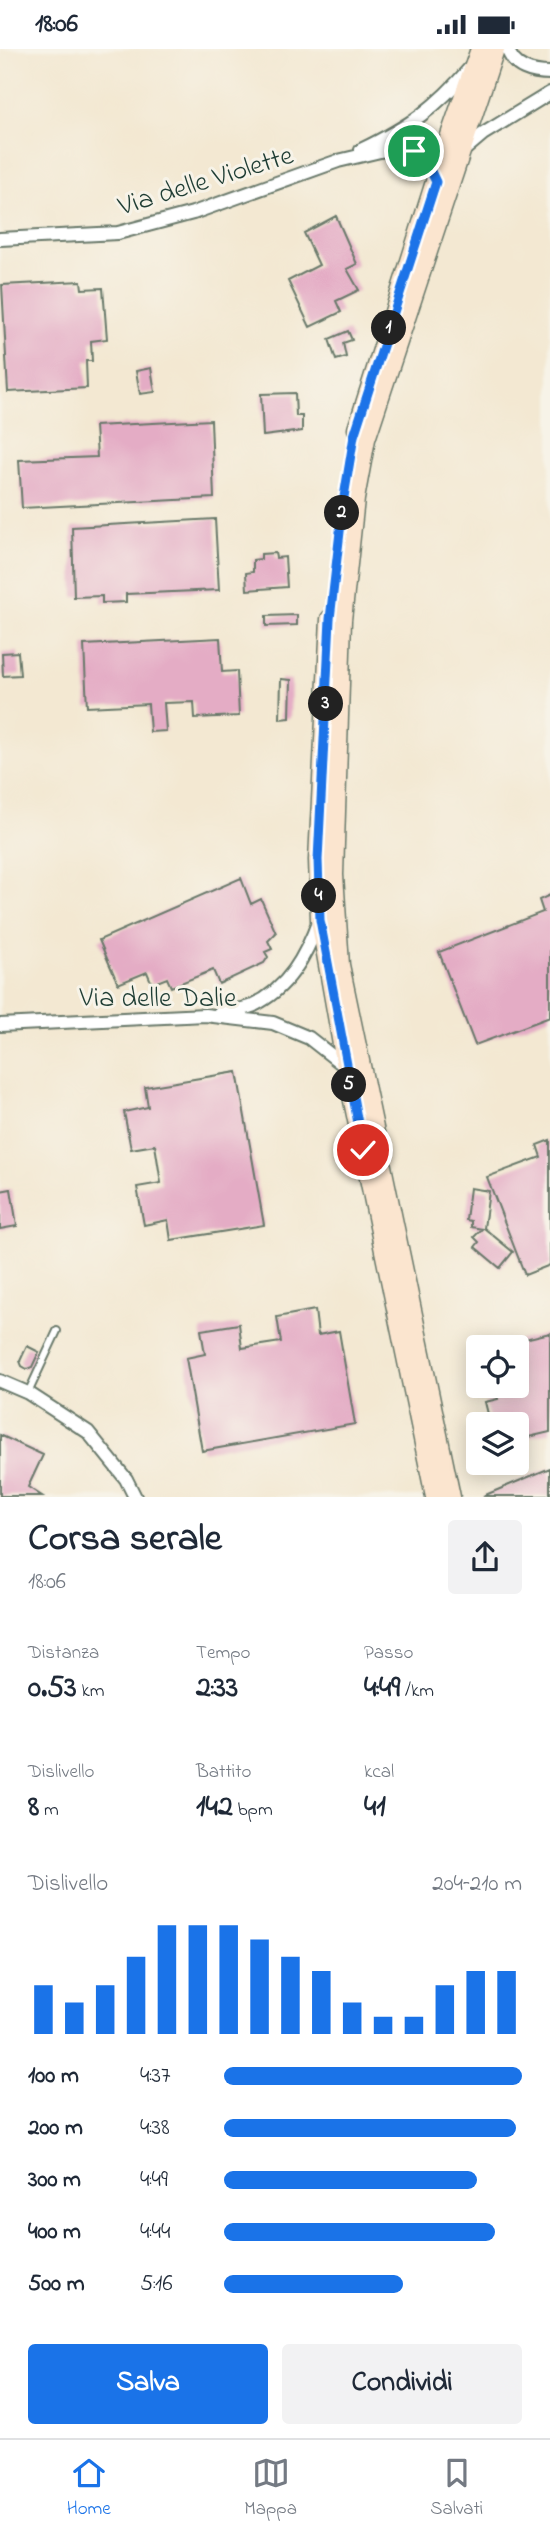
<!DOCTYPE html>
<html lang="it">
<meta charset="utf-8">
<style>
:root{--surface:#fff;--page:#f2f2f3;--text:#1f2937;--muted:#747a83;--line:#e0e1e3;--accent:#1a73e8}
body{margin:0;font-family:"Indie Flower",sans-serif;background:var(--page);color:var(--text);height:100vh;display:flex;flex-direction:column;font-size:26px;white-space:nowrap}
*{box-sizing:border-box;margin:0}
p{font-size:23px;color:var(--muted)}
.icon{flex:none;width:38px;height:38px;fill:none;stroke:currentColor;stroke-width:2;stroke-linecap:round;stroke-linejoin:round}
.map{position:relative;height:1448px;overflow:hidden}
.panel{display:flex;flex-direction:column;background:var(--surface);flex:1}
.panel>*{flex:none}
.controls{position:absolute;left:466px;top:1286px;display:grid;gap:14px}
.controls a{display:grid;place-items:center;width:63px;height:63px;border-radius:7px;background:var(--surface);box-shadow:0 4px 18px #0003;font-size:35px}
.pin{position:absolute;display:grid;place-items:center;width:60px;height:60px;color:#fff;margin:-30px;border:4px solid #fff;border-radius:50%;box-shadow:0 2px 7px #0007}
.km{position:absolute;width:35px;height:35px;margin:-18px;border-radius:50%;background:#222;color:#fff;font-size:19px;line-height:35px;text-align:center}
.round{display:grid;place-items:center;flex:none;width:74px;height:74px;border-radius:7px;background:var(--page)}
.overview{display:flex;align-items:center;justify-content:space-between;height:119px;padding:0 28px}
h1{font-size:38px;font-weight:800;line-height:52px}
.stats{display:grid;grid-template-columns:repeat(3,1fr);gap:10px;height:119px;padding:7px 28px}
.stats div{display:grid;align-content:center}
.stats b{font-size:30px;font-weight:800}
.stats small{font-size:19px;font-weight:400}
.stats p{font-size:19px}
.chart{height:196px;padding:14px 28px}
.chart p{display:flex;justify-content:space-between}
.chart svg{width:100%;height:126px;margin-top:7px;stroke:var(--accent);stroke-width:6}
.button{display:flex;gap:14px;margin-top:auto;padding:14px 28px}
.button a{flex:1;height:80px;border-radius:7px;background:var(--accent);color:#fff;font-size:28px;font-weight:800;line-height:80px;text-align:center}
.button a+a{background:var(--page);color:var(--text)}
ul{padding:0 28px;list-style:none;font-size:23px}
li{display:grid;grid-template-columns:112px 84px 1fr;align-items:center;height:52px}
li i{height:18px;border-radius:9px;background:var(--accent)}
.status{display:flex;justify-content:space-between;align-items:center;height:49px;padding:0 35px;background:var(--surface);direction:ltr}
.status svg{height:19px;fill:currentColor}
.tab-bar{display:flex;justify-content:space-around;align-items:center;height:98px;border-top:2px solid var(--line);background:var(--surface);font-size:19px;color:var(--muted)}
.tab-bar a{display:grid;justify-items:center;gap:4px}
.tab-bar .selected{color:var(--accent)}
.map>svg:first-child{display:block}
</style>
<div class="status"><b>18:06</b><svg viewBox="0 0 49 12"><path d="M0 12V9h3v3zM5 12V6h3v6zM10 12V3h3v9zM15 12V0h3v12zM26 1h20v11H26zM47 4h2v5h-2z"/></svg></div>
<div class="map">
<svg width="550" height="1448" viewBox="0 0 550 1448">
<rect width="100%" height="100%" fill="#f7f3e8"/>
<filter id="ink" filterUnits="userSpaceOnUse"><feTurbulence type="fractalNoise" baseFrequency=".0143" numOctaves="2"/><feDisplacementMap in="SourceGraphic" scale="14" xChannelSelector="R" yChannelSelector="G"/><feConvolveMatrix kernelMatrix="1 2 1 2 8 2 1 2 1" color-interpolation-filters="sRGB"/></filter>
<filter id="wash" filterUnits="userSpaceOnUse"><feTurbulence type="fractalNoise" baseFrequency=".00686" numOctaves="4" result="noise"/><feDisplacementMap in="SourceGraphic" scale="28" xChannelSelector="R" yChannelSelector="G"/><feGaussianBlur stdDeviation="1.57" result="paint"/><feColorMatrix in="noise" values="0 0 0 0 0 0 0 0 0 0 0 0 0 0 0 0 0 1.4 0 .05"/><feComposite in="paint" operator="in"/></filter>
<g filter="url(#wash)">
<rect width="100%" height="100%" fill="#f3e8d2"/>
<g id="blocks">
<path fill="#e4acc5" d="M336 167 357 215 347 220 359 241 336 252 341 263 310 278 288 232 319 216 304 184Z
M81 232 82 240 103 239 107 290 91 292 92 312H86L87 339 8 343 2 236Z
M348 282 352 291 343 294 346 308 336 311 329 290Z
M151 319 155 343 140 345 136 322Z
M295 344 296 367H302V382L263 387 261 345Z
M211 371 214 449 22 459 19 411 97 408 95 377Z
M215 470 219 541 126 545V553L102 554V547L74 548 72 478Z
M275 504 276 509 285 508 287 538 247 541 246 524 253 523V511L261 510V505Z
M297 566V576L266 577V567Z
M220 589 222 623 237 622 239 667 195 669 194 653 164 654 166 682 150 683 148 655 87 658 84 596Z
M18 603 20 626 3 627 2 604Z
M281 630 291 631 290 669 280 670Z
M241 829 251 855 261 850 276 884 268 892 272 900 265 903 268 908 264 914 219 935 213 921 171 938 167 929 152 935 147 923 118 935 99 891Z
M550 846V968L475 996 439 903 543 863 539 851Z
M237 1023 264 1176 171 1191 168 1171 144 1176 137 1138 161 1134 155 1096 131 1100 124 1063 148 1058 145 1038Z
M550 1091V1216L525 1226 487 1128 541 1108 537 1096Z
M470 1139 489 1142 484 1179 513 1203 500 1219 475 1198 479 1193 474 1188 482 1180 471 1178V1172L466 1171Z
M11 1140 17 1177 0 1180V1142Z
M315 1261 318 1286 339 1282 355 1375 202 1402 186 1309 205 1305 201 1281 239 1275 242 1299 281 1293 277 1268Z
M550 1284V1383L516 1391V1376H483L489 1369 485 1353 498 1350 495 1337H516V1292Z
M27 1297 39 1303 32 1318 27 1320 22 1317 20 1312Z
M0 1386 43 1406 28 1438 42 1447H0Z
M550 1419V1447H483Z"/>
</g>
</g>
<g filter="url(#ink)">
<use href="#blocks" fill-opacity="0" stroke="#69796b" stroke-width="2"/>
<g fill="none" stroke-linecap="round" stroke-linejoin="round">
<defs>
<path id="service" d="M28 1344 57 1282"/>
<path id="minor" d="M508 0C512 19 533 24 550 24
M361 101C410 77 435 60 471 18
M463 102 483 85 550 44
M0 190 118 184 193 164 338 112 393 99 414 102 426 112 435 133
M219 964C229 962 242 961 252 957 288 940 306 907 319 871
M0 976 205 966 273 974 309 989 346 1018
M0 1332 28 1344 88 1383 126 1430 135 1448"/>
<path id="secondary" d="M357 380 446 98 480 0
M330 570 318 811 320 871 346 1018 435 1448
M451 1448 340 916 334 826 342 571 355 450 366 390 495 0"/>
</defs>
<use href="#service" stroke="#69796b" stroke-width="10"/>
<use href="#minor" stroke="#69796b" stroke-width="16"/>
<use href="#secondary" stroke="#69796b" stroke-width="21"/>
<use href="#service" stroke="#fff" stroke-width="6"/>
<use href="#minor" stroke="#fff" stroke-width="12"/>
<use href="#secondary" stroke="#fbe5cf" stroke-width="18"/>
</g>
</g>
<g fill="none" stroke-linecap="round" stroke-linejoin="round" filter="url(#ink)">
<defs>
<path id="route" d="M363 1101 320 871 318 811 330 570 344 448 354 387 436 133 426 112 414 102"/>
</defs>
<use href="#route" stroke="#fff" stroke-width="14"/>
<use href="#route" stroke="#1a73e8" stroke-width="9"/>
</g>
<g text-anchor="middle" stroke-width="6" stroke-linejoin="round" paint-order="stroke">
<g font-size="28" fill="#1f3d34" stroke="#f7f3e8">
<text transform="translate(205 130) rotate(-17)" y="10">Via delle Violette</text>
<text x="158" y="957">Via delle Dalie</text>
</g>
</g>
</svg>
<div class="controls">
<a><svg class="icon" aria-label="locate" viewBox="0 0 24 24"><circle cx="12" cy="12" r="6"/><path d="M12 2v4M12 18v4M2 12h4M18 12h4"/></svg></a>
<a><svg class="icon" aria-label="layers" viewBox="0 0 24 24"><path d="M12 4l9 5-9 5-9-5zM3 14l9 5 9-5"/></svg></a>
</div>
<div class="pin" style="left:414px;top:102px;background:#1e9e55"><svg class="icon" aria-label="arrive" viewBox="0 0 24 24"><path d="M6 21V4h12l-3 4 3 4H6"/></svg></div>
<div class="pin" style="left:363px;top:1101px;background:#d93025"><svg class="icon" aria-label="check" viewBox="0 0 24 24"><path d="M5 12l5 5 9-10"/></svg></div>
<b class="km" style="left:389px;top:279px">1</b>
<b class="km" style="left:342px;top:464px">2</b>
<b class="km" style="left:326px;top:655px">3</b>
<b class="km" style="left:319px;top:847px">4</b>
<b class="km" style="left:349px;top:1036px">5</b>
</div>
<section class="panel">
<div class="overview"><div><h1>Corsa serale</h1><p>18:06</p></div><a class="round"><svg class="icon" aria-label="share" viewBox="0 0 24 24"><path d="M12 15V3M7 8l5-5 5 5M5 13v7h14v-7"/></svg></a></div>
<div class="stats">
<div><p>Distanza</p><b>0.53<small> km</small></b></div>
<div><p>Tempo</p><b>2:33</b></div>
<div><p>Passo</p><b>4:49<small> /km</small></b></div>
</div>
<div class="stats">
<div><p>Dislivello</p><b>8<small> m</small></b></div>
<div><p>Battito</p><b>142<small> bpm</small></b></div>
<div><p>kcal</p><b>41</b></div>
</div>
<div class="chart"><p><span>Dislivello</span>204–210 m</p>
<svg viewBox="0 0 160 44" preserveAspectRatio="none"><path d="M5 44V27M15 44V33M25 44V27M35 44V17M45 44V6M55 44V6M65 44V6M75 44V11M85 44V17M95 44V22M105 44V33M115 44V38M125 44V38M135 44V27M145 44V22M155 44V22"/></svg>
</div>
<ul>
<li><b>100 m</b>4:37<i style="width:100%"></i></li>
<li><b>200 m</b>4:38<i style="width:98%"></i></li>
<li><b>300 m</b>4:49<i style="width:85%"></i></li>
<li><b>400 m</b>4:44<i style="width:91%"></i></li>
<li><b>500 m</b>5:16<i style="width:60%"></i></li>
</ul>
<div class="button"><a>Salva</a><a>Condividi</a></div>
</section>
<nav class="tab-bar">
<a class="selected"><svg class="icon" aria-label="home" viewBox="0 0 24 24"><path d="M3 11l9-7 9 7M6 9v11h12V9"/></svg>Home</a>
<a><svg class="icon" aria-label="map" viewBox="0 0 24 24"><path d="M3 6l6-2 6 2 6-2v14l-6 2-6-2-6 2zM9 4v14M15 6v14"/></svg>Mappa</a>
<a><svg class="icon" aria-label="saved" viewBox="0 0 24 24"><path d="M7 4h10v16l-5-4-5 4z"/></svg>Salvati</a>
</nav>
